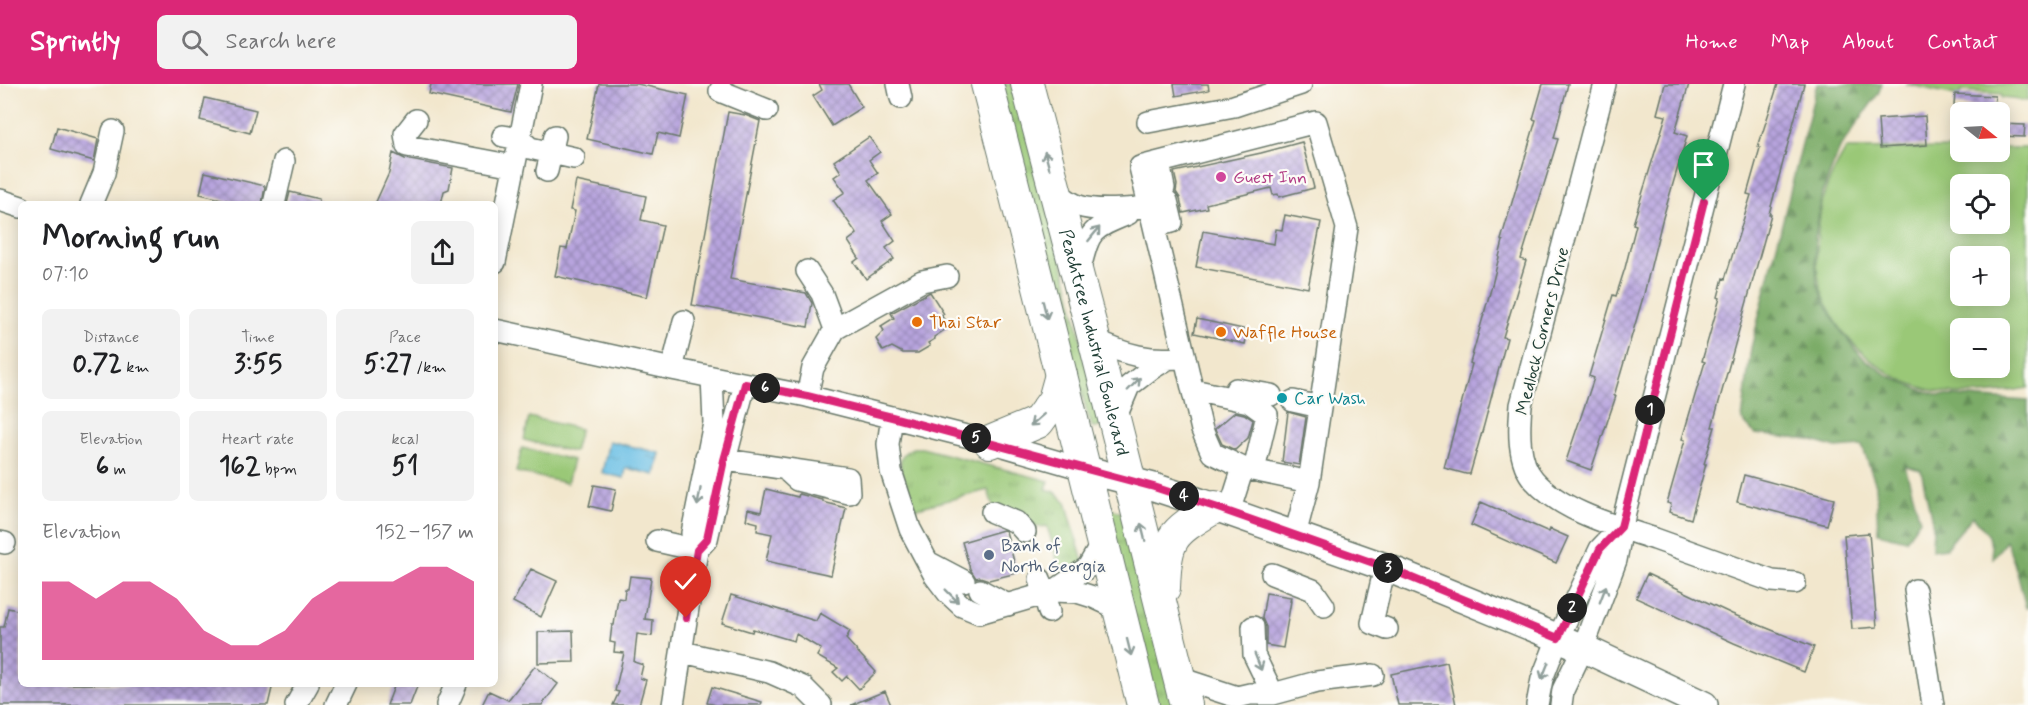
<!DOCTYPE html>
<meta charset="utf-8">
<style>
:root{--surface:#fff;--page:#f2f2f2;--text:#202124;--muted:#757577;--accent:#db2777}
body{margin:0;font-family:Mynerve,sans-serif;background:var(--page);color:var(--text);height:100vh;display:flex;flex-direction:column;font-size:22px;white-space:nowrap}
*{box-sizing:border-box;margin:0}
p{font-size:20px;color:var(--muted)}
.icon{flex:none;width:33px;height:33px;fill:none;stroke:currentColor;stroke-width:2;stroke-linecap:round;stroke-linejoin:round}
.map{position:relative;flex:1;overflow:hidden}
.panel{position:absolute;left:18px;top:117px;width:480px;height:486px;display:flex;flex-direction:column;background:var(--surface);border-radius:9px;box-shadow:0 3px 15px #0003}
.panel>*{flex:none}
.needle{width:39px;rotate:108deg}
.buttons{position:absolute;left:1950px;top:18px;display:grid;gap:12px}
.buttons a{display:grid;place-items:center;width:60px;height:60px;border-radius:9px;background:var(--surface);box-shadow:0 3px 15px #0003;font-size:30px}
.pin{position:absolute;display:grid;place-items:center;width:51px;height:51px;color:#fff;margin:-62px -26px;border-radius:50% 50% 50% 0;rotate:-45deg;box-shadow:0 0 6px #0007}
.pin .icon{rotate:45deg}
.km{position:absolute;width:30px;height:30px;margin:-15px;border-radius:50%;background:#222;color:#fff;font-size:16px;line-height:30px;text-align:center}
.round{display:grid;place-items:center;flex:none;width:63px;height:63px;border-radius:9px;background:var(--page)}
.head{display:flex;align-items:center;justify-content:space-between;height:102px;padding:0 24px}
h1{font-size:33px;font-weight:800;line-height:45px}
.metrics{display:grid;grid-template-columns:repeat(3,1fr);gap:9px;height:102px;padding:6px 24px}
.metrics div{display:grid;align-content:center;border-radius:9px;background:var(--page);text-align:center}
.metrics b{font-size:26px;font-weight:800}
.metrics small{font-size:16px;font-weight:400}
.metrics p{font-size:16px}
.chart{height:168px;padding:12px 24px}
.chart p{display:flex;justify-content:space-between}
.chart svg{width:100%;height:108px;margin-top:6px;fill:var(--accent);opacity:.7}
header{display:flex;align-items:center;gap:36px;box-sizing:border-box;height:84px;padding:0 30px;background:var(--accent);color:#fff}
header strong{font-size:28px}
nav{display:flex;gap:33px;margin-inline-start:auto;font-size:21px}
.search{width:420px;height:54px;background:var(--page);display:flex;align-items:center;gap:15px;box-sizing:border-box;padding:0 21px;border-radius:9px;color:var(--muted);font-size:22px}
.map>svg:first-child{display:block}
</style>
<header>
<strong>Sprintly</strong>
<div class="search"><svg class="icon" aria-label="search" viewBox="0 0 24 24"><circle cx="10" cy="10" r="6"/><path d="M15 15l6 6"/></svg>Search here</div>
<nav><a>Home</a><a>Map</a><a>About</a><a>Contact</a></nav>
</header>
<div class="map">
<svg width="2028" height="621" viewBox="0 0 2028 621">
<defs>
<pattern id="grass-tufts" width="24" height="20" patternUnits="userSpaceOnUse" patternTransform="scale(1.5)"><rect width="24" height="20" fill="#9ac877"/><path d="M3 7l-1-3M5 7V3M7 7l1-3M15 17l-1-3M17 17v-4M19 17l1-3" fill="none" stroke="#7da462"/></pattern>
<pattern id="forest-firs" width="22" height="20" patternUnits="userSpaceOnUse" patternTransform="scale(1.5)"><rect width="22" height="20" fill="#7bac68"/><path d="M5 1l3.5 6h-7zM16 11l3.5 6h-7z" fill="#648d56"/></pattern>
<pattern id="water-ripples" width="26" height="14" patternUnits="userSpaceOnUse" patternTransform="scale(1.5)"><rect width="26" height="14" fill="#67bee4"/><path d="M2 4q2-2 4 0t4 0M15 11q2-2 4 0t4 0" fill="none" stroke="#549cba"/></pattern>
<pattern id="building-cross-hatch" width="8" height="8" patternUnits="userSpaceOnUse" patternTransform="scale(1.5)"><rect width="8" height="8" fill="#b8a4de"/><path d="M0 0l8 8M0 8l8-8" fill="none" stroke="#9587b5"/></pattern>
</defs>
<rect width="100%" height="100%" fill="#fdfcf7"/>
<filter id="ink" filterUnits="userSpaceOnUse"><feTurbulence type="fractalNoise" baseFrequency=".0167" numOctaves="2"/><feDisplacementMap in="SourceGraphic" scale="12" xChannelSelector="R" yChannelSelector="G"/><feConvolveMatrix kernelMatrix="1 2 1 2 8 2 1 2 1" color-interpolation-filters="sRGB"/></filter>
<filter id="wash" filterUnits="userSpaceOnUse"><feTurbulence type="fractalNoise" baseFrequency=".008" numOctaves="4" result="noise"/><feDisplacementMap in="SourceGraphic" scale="24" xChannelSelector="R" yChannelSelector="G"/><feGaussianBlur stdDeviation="1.35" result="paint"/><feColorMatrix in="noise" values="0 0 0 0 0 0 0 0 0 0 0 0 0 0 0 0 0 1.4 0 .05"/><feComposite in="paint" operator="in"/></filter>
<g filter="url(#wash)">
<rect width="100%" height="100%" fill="#f2e7cd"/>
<path fill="url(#grass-tufts)" stroke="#5c8256" stroke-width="1.5" d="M995 0H1020L1102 343H1092L1087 328Z
M913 364H922L1049 397 1046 405 1055 408 1066 418 1083 478 1064 489 1060 485 1047 442 1030 444 993 422 988 406 913 425C909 413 896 384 902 373 904 368 908 366 913 364Z
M1112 425 1122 429 1176 621H1154L1107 432Z"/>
<path fill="url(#forest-firs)" stroke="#4d744e" stroke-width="1.5" d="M1817 0H1882L1878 10 1841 62 1822 109 1815 155 1817 199 1831 231 1841 247 1861 272 1887 291 1918 305 1939 311 2028 317V524H2026C2020 501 2016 479 2006 457L1993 474 1989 452 1973 432 1946 464 1932 466 1933 442 1921 386 1905 382 1920 436 1906 456 1878 449 1876 401 1862 362 1836 364 1810 356 1755 350 1742 336 1751 264Z"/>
<path fill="#9ac877" stroke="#5c8256" stroke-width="1.5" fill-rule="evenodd" d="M1906 0H2028V17L2002 14 2000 10 1963 7 1959 12Z
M1960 64V68H2000V64H2028V304C1999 309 1971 313 1941 308 1886 299 1836 256 1820 202 1814 178 1818 134 1824 111 1828 95 1838 80 1846 65ZM1960 100H2000V140H1960ZM2000 172V212H1960V172ZM1960 244H2000V284H1960Z
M529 333 580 345 574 368 524 356Z
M522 364 573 376 567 399 516 388Z"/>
<path fill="url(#water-ripples)" stroke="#437e8c" stroke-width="1.5" d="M609 357 660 369 655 391 626 384 624 394 602 389Z"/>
<g id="blocks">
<path fill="url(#building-cross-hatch)" d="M431 0H518L511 28 429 10Z
M599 0H637L688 11 679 54 658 49 653 70 587 55Z
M819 0H848L862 23 832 42 813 12 822 6Z
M1174 0H1208L1209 6 1176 12Z
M1543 0H1568L1554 54 1558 55 1521 175 1526 177 1503 253 1507 254 1484 341 1470 390H1466L1444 384 1472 280 1470 279 1491 205 1503 157 1501 156 1536 36 1533 35Z
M1665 0H1689L1675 48 1687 52 1662 137 1644 210 1614 312H1616L1591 386 1566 377 1594 294 1589 292 1613 211 1616 212 1625 184 1636 141 1633 140 1666 32 1657 30Z
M1778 0H1804L1769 130H1771L1766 149 1712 343H1715L1704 380H1706L1691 435 1669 428 1671 420 1667 419 1685 356 1682 355 1705 278 1702 277 1720 214 1718 213 1723 194 1725 195 1751 111 1747 110 1760 64 1758 63Z
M1955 10 1995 12 1994 23 1954 21Z
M205 14 256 26 250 49 200 36Z
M728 28 745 31 760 37 730 195 806 209 812 219 808 243 692 221Z
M1925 32 1927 61 1880 64 1878 35Z
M2000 40 2025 41 2024 53 2000 52Z
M57 43 98 55 94 77 51 65Z
M869 53 880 68 869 76 878 89 868 96 892 130 882 137 895 157 886 164 894 175 866 195 854 178 859 174 848 157 857 150 833 116 845 108 834 93 841 88 834 77Z
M1302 58 1314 104 1279 113 1278 110 1273 111 1271 104 1206 120 1207 124 1183 129 1180 114 1176 108 1177 101 1174 88 1261 69Z
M393 69 405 75 453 84 449 105 444 107 441 120H375L389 89Z
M205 88 265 102 262 120H242L200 110Z
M576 97 646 112 641 136 663 141 647 213 555 192 561 164 567 165 575 127 570 126Z
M290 108 319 115V120H287Z
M1285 131 1321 138 1308 204 1196 183 1203 147 1274 160 1276 145 1282 146Z
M930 208 944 230 941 231 949 243 934 253 935 255 928 259 930 262 918 269H903L892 263 883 267 876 255 884 247 881 242 894 234 891 229Z
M1197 235 1248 246 1245 260 1194 249Z
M1235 328 1244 330 1253 336 1248 354 1235 366 1222 360 1215 345Z
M1288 328 1306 333 1299 381 1282 378Z
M1744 391 1834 415 1827 441 1737 418Z
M594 401 616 405 611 427 589 422Z
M766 405 798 413 799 410 823 416V418L846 424 831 491 766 477 772 450 757 447 758 439 746 436 748 425 761 428Z
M1481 418 1549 448 1550 445 1568 453 1556 479 1471 441Z
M1003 446 1006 447 1017 489 989 496 980 493 976 494 970 485 962 458Z
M1869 449 1877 543 1852 545 1844 451Z
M531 485 557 497 541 533 513 518Z
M1647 490 1732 530 1814 563 1804 588 1734 559 1636 514Z
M630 492 651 494 645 535 653 536 652 552 637 550 634 578 643 581 640 594 646 596 639 621H613L619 608 615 607 624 569 614 568 615 559 610 558 612 541H614L618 514 624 515 625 505H628Z
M1266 509 1291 513 1290 517H1291L1283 564 1266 561V543L1262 534Z
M731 511 816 537 820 529 850 547 846 555 876 588 859 605 847 592 842 597 833 588 838 584 817 572 821 565 796 550 794 557 753 545 752 548 722 539Z
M8 524 21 527V600H273L268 621H0V543H4Z
M573 547 574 578 538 579V548Z
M1447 578 1456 621H1398L1391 590Z
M535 582 558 600 542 621H482L489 607 508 616Z
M395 600H418L410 621H387Z
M712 603 762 618 761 621H716L707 619Z
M885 607 891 621H851Z"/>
</g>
</g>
<g filter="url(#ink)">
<use href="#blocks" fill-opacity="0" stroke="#69786a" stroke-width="1.5"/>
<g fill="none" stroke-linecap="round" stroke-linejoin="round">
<defs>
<path id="minor" d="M898 0 901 14
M1605 0 1521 321C1519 344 1517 377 1534 396 1562 428 1616 442 1655 455 1694 469 1733 483 1772 497L1795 499
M720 7 767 26
M416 36 405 50 407 62 514 82
M1148 38 1234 22 1301 0
M503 52 520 55 530 64 574 74
M1159 79 1164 104
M547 87 555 52
M1055 107C1062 112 1071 120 1079 122 1095 128 1133 125 1150 122
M0 116 21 123
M91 120 104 89 113 47
M274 120 284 77
M1154 142 1172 138 1167 117
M495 178 531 0
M807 187 822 210 835 245 813 284 807 312
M1079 188C1090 147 1088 146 1128 130
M835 245 922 197 947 192
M495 246 672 285 807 312 990 358 1083 385
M1094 256C1126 271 1150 278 1185 273
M672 285 684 237
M1236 305 1271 311
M1193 306 1249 318 1267 331 1254 386
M1293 317 1320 323
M892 333 888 360 891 387 910 445 935 492 948 509 962 522 979 529 1054 507 1077 508 1093 513 1119 525
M1115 335 1129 302 1151 285 1166 276
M706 373 848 394 849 409 797 396 785 385
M1243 384 1309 398
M992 428 1016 438 1025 448
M1229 428 1243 384 1212 369 1202 346 1140 83 1316 38 1347 144 1309 398 1295 451
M657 457 697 466
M0 458 5 459
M697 466 707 455 725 376 745 300
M928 478 964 497
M1385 483 1372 539 1387 545
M1272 490 1313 506 1324 522
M1040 495 1049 528
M980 506 1008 521
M1915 506 1933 621
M1054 507 1088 483 1102 459
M1253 543 1254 571 1273 610
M683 568 769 588 803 603 821 621
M1179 594 1237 613 1250 610H1273L1317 598 1373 591
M296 621 308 600
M336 621 346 600
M447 621 456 600
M673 621 697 466 692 449 714 339 712 293
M1537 621 1542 595 1558 554 1600 465 1621 443
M1561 621 1563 606 1583 564 1616 476 1625 428 1734 0"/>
<path id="major" d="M1083 385 1154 403 1215 423 1385 483 1583 564 1704 621"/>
<g id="highway">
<path d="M987 0C1041 206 1091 414 1143 621"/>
<path id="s1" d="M1027 0 1090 239 1186 621"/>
<path d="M990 358 1038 338 1054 316 1061 291"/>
<path d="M1164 504C1166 451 1172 449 1215 423"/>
</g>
</defs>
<use href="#minor" stroke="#69786a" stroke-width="24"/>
<use href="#major" stroke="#69786a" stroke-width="30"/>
<use href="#highway" stroke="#69786a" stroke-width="34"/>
<use href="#minor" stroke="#fff" stroke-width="21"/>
<use href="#major" stroke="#fff" stroke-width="27"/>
<use href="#highway" stroke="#fff" stroke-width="32"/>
</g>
<defs><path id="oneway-shaft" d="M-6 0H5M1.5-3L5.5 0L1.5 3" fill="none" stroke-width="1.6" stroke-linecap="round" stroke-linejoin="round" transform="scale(1.5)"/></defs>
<g stroke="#8f9e9a">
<use href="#oneway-shaft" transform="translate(1047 76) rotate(-105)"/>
<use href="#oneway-shaft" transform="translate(1094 150) rotate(-51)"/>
<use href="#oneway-shaft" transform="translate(1045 226) rotate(76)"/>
<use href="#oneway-shaft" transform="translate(1134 300) rotate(-46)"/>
<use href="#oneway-shaft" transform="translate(1037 336) rotate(139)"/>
<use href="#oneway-shaft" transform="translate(699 413) rotate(100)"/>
<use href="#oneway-shaft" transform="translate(1143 448) rotate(-104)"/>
<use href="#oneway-shaft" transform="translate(1603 510) rotate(-69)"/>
<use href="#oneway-shaft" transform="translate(952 512) rotate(45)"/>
<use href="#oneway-shaft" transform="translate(1129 563) rotate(76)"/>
<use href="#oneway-shaft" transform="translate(1258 578) rotate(68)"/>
<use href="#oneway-shaft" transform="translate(1545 587) rotate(112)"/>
</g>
</g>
<g fill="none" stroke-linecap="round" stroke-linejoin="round" filter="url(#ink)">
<defs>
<path id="route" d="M686 534 697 466 707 455 724 376 745 300 807 312 892 333 1154 403 1215 423 1385 483 1558 554 1600 465 1621 443 1704 117"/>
</defs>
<use href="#route" stroke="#fff" stroke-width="12"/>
<use href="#route" stroke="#db2777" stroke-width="8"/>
</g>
<circle fill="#d1479c" stroke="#fdfcf7" stroke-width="2" cx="1221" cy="93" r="6"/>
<g fill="#e8710a" stroke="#fdfcf7" stroke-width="2">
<circle cx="917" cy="238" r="6"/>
<circle cx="1221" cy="248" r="6"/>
</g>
<circle fill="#0f9aa8" stroke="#fdfcf7" stroke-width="2" cx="1282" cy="314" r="6"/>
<circle fill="#5c6f8a" stroke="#fdfcf7" stroke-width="2" cx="989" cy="471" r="6"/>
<g text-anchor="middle" stroke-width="4.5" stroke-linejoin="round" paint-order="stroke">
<g font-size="18" fill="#b23c85" stroke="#fdfcf7" text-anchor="start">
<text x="1233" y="99">Guest Inn</text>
</g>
<g font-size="18" fill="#c56008" stroke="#fdfcf7" text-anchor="start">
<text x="929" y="244">Thai Star</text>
<text x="1233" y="254">Waffle House</text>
</g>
<g font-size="18" fill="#1f3d34" stroke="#fdfcf7">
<text transform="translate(1542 247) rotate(-76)" y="6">Medlock Corners Drive</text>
<text dy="6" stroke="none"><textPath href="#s1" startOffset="267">Peachtree Industrial Boulevard</textPath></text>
</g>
<g font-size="18" fill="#0d838f" stroke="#fdfcf7" text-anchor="start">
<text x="1294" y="320">Car Wash</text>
</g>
<g font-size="18" fill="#4e5e75" stroke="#fdfcf7" text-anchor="start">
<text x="1001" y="467">Bank of<tspan x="1001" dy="21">North Georgia</tspan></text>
</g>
</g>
</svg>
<div class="buttons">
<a><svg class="needle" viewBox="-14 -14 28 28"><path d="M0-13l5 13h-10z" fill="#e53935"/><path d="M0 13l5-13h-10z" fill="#757577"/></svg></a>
<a><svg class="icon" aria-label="locate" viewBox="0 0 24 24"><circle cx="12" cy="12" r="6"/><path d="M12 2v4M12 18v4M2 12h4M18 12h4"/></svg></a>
<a>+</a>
<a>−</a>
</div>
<div class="pin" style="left:1704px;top:117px;background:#1e9e55"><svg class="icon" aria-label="arrive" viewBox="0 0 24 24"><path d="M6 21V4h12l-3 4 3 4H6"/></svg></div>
<div class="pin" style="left:686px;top:534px;background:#d93025"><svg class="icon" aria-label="check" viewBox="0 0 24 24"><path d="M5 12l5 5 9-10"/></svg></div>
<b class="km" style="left:1650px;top:326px">1</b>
<b class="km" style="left:1572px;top:524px">2</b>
<b class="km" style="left:1388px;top:484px">3</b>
<b class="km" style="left:1184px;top:412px">4</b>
<b class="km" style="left:976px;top:354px">5</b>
<b class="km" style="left:765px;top:304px">6</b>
<section class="panel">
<div class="head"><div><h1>Morning run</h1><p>07:10</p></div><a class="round"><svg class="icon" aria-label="share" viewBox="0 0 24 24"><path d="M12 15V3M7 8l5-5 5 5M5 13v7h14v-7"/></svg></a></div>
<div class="metrics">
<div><p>Distance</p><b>0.72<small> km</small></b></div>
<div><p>Time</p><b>3:55</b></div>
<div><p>Pace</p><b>5:27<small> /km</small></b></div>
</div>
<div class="metrics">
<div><p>Elevation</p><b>6<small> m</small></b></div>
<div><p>Heart rate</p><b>162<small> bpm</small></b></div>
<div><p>kcal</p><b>51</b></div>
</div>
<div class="chart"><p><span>Elevation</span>152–157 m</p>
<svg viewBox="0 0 160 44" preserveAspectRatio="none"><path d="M0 44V12L10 12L20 19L30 12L40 12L50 19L60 32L70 38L80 38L90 32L100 19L110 12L120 12L130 12L140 6L150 6L160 12V44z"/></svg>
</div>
</section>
</div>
